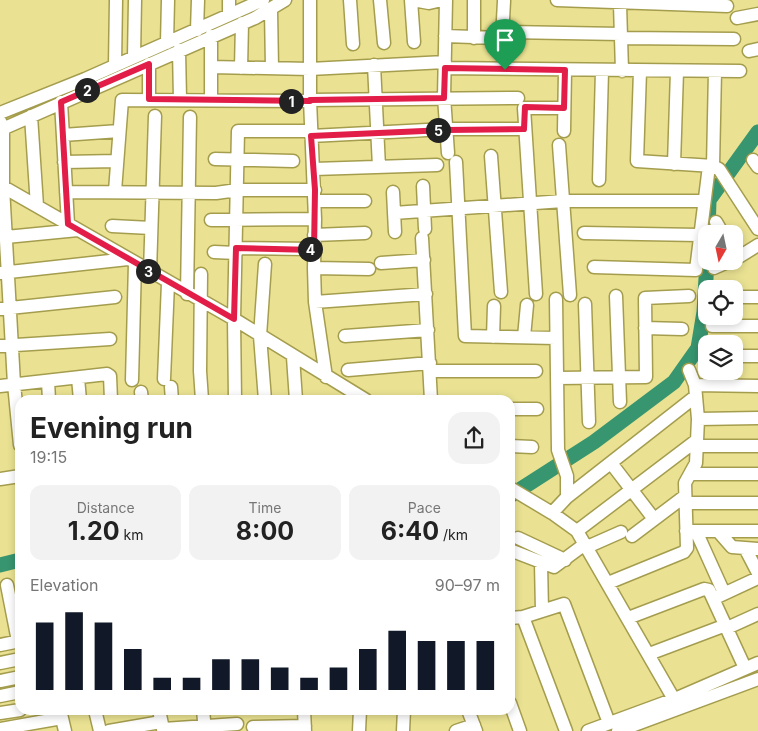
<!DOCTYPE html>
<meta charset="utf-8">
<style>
:root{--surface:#fff;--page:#f2f2f2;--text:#222;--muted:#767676;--accent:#111827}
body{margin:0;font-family:Inter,sans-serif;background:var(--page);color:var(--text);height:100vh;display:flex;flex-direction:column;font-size:19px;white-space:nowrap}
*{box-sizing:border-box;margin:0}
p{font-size:16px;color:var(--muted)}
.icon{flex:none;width:28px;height:28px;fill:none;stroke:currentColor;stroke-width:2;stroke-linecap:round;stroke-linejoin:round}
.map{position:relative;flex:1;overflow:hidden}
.side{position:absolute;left:15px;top:395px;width:500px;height:320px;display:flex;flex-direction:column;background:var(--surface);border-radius:15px;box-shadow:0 2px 8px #0003}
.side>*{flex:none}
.needle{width:32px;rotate:189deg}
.tools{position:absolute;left:698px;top:225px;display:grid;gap:10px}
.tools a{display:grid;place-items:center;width:45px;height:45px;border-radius:10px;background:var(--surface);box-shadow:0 2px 8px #0003;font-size:25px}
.pin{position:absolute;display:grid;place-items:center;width:42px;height:42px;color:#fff;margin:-51px -21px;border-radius:50% 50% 50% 0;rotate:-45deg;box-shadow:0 0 5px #0007}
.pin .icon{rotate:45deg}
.km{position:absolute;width:25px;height:25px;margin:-12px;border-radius:50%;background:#222;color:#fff;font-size:14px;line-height:25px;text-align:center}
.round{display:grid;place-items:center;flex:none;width:52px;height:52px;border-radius:15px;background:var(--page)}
.headline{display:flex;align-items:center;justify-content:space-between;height:85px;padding:0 15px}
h1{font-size:28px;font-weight:700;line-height:38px}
.metrics{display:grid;grid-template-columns:repeat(3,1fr);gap:8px;height:85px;padding:5px 15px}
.metrics div{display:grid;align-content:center;border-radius:12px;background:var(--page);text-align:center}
.metrics b{font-size:25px;font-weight:700}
.metrics small{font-size:14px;font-weight:400}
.metrics p{font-size:14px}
.chart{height:140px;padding:10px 15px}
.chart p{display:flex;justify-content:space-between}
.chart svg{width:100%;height:90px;margin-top:5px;stroke:var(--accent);stroke-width:6}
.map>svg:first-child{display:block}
</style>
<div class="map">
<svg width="758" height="731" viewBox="0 0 758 731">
<rect width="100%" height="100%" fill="#eae292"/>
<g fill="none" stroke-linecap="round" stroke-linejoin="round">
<path stroke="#37956f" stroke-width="15" d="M708 234 709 200 758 132
M510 496 594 442 674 382 698 348 704 312 707 261
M0 565 20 560"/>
<defs>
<path id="minor" d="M310 0V100L315 219 314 268 315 302 326 377
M350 0 353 44
M380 0 384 43
M411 0 414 42
M413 0 429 3 442 0
M446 0 444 97 448 153
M557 0 727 6
M620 4 622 71
M271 10 272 68
M229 15V0
M737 18 758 14
M197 30 198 0
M503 32 621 34
M445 36 502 38 504 1
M474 38V0
M621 38 734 39
M167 43 168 0
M179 50 180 99
M749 51 758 49
M134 57 135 0
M149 64V99
M115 65 116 0
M374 65 379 167
M211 67 310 69 445 62
M241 68 242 23
M445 68 740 71
M640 71 637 161 713 166 719 169 758 229
M211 100V36
M310 100 518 98
M61 102 68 224
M0 113 85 79 263 0
M31 116 37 206
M0 121 3 128V187L14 384 20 445
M0 130 255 18 285 0
M564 131 565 71
M63 135 119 131
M311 136 446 129H524
M559 145 570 295
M491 156 501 292
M215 159 293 161
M753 160 758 167
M64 162 117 161
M456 162 465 336 556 338
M674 164 677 71
M713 166 715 71
M314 169 437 165
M599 180 602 71
M0 185 234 319 366 400
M423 186 425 229
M115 191 122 100 310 101
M66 192 216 193 237 190H315
M393 192 395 232
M315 201H365
M394 213 563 201H703
M211 220 315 219
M716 222 723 234
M112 226 151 228
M584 233 699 235
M314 235 365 233
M6 237 78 230
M422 238 431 400
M236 248 314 249
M214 252 236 253
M734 260 758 245
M381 263 424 260
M265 264 260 336 265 400
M594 267 696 270 709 166
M314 268 369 269
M714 268 730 261
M150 272 155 116
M0 273 128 259
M201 274 200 371 202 400
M187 294 190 117
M536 294 524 108H564
M616 296 620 402
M734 297H758
M556 299 558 450 567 476V497
M315 302 426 294
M585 304 589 422
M0 309 115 297
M712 326H758
M645 328 682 329
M345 336 428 330
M493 337 494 306
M524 337 527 305
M0 346 110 339
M734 356H758
M293 357 296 400
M348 370 430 363
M430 371H536
M78 378 80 400
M557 378 646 377 645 298 689 296
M164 379 168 283
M132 380 135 263
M48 381 49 400
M695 385 758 386
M0 386 107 374 110 376 111 400
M171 387 172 400
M141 392 142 400
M235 400 234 319 238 131H311
M510 409H537
M698 419 758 418
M510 446 532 447
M697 446H758
M611 463 654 519
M690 474H758
M0 479 20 476
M510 488 552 513 577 531 679 708
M685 503H758
M552 513 567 497 696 396
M577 531 697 440
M686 531H758
M696 531 724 593
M718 531 732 547 758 549
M632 536 685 496
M518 538 565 560
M587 547 621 532
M745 548 758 573
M510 550 554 567 585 544
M541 563 542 611
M608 583 684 552 687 548 685 483 696 463 698 419 695 385 689 370
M7 585 18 641
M717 597 758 578
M523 617 566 731
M510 618 523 617 564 604 609 723
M628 618 704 589 709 590 745 668
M727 628 758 614
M0 645 20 641
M649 654 726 625
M0 663 20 659
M0 681 20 677
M0 696 20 692
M510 703 520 731
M60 710 65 731
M95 710 100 731
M159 710 163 729 237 724
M203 710 205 731
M304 710 305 731
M468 710 476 731
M0 713 20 710
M253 727 305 726
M0 729 62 718
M109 731 161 722
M359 731 360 710
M403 731 404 710
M456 731 474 725
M588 731 675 699 758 663
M618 731 758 679"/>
</defs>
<use href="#minor" stroke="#a59d4e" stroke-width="15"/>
<use href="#minor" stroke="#fff" stroke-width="12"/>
</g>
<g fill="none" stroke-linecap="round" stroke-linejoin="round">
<defs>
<path id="route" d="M149 64V99L310 101V100L444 98 445 68 565 70 564 108 525 107 524 129 446 130 311 136 315 190 314 250 236 248 234 319 68 224 61 102Z"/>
</defs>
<use href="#route" stroke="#fff" stroke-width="10"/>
<use href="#route" stroke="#e11d48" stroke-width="6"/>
</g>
</svg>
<div class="tools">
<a><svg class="needle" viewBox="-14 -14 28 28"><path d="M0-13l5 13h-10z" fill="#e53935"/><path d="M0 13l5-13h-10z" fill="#767676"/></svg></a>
<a><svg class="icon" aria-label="locate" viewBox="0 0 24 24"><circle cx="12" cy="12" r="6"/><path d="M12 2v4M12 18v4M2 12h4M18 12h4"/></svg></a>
<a><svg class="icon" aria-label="layers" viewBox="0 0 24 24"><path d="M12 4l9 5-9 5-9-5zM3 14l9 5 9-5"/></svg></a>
</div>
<div class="pin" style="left:505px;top:70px;background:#1e9e55"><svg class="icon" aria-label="arrive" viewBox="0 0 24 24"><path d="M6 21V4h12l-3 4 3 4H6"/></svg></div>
<b class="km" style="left:291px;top:101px">1</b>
<b class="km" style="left:87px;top:90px">2</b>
<b class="km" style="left:148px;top:271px">3</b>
<b class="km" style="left:310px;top:249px">4</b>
<b class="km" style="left:438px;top:130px">5</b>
<section class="side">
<div class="headline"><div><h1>Evening run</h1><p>19:15</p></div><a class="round"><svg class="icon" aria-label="share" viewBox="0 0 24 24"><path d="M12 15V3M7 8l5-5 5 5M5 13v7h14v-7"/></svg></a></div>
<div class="metrics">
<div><p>Distance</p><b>1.20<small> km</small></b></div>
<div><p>Time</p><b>8:00</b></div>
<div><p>Pace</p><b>6:40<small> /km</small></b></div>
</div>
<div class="chart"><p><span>Elevation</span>90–97 m</p>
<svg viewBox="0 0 160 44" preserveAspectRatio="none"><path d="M5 44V11M15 44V6M25 44V11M35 44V24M45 44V38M55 44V38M65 44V29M75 44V29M85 44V33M95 44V38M105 44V33M115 44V24M125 44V15M135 44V20M145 44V20M155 44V20"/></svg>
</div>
</section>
</div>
